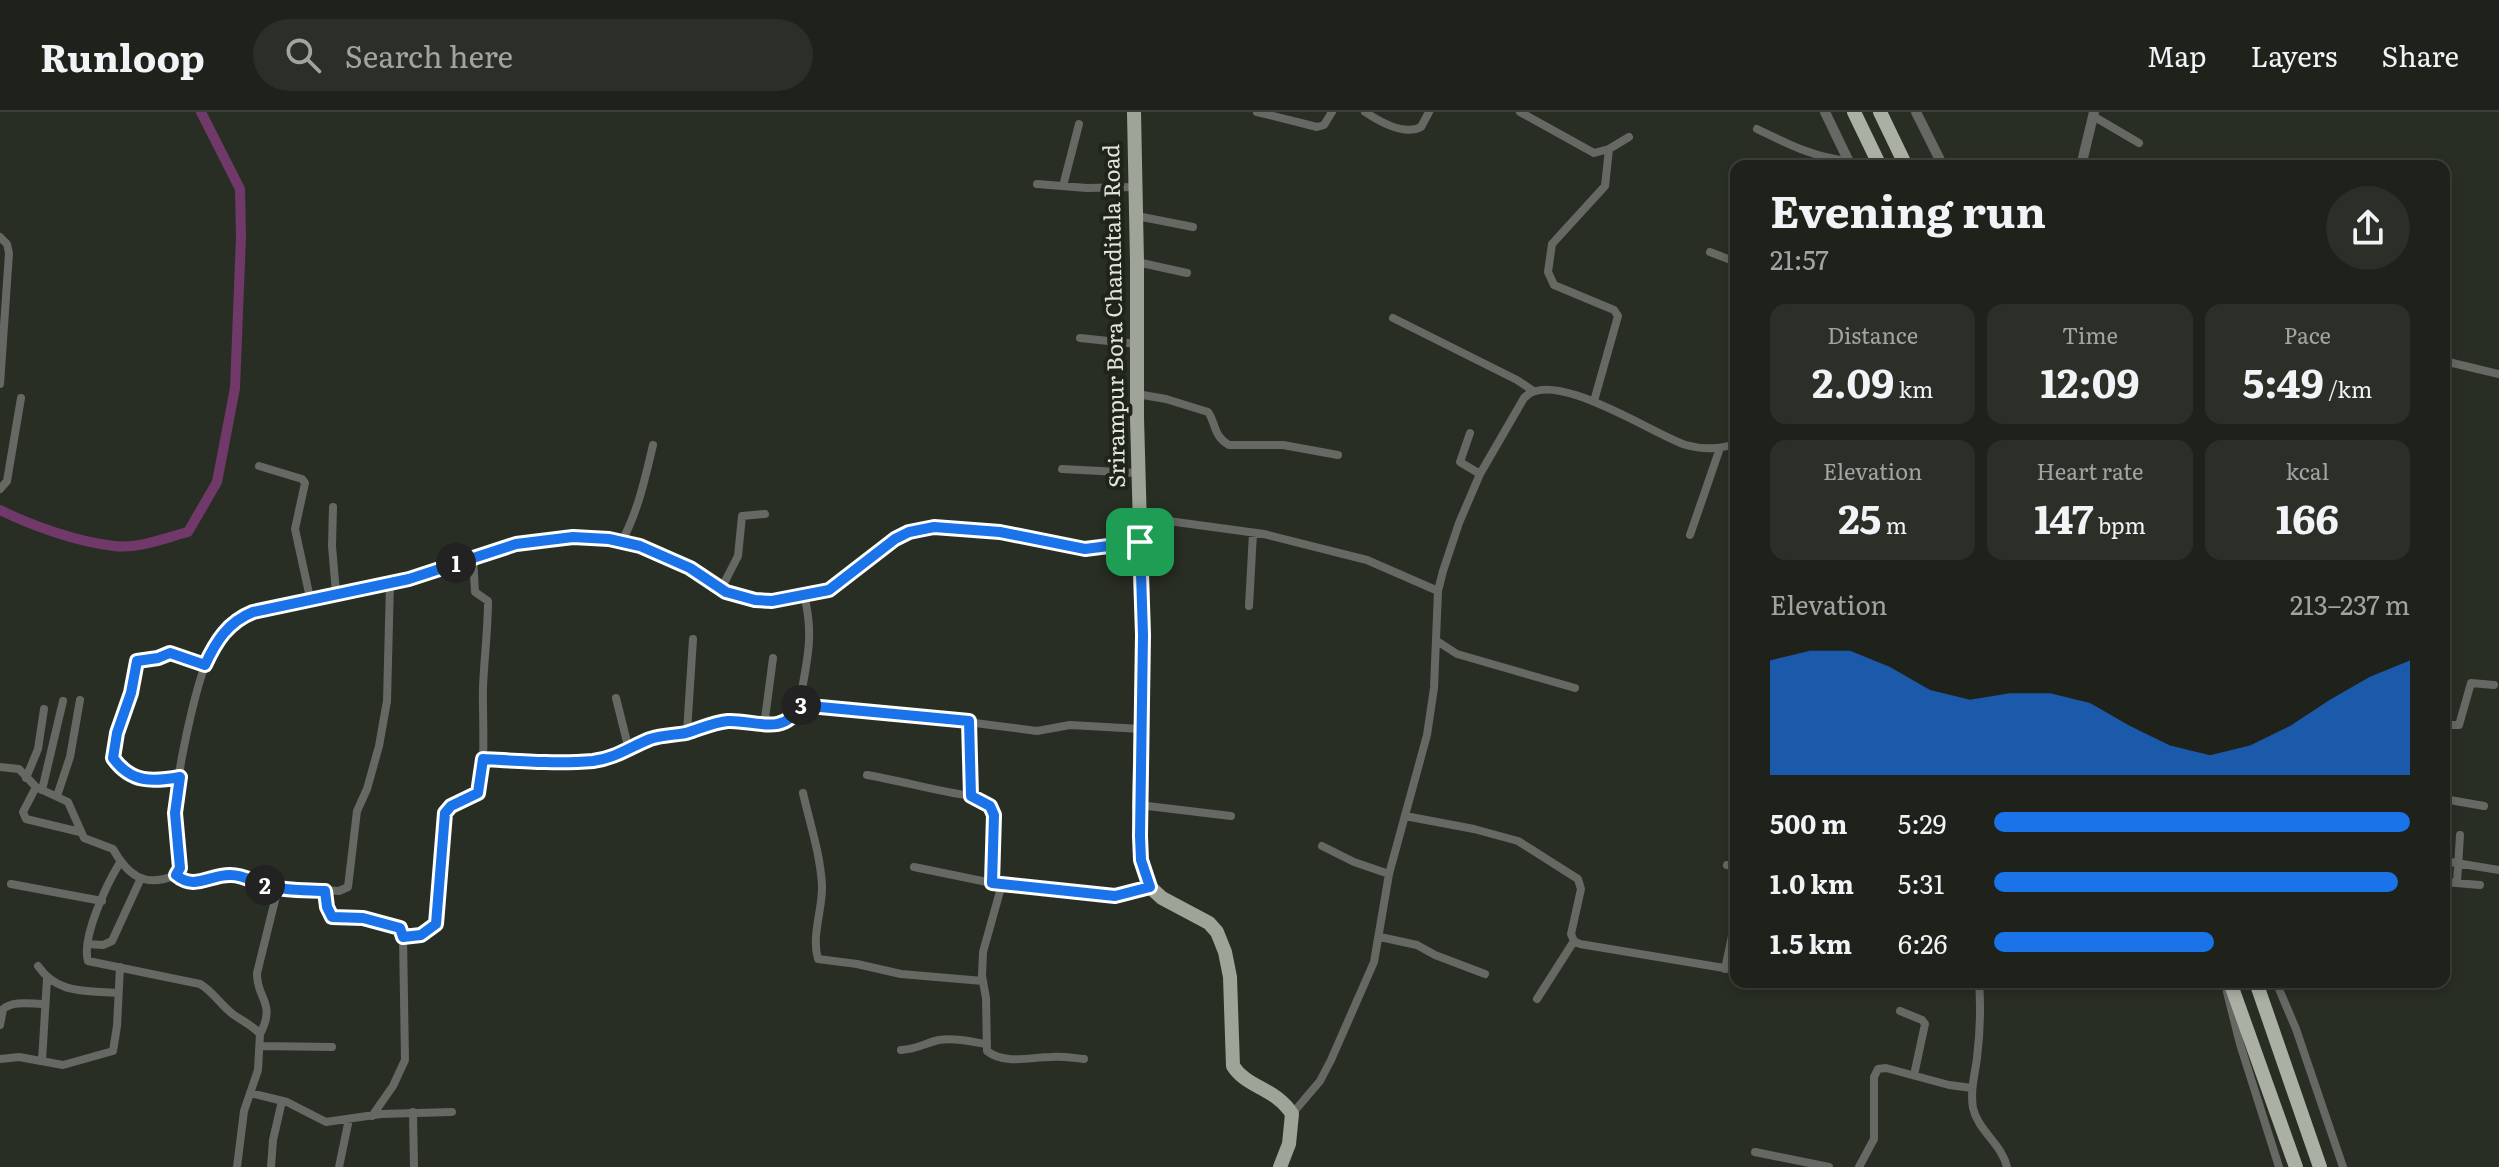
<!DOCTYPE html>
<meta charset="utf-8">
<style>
:root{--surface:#1f221b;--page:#2c2f28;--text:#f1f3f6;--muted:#a1a4a3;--line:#3c3f3a;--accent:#1a73e8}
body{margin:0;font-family:Literata,serif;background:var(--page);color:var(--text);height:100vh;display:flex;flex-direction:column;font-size:30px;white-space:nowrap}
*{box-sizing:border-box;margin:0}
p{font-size:26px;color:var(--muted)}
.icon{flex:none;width:44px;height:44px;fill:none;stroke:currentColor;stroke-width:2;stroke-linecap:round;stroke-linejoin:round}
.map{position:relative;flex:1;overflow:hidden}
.panel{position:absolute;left:1730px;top:48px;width:720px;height:828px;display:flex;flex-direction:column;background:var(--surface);border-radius:16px;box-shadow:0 4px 12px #0003,0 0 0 2px var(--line)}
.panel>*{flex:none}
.pin{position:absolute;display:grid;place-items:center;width:68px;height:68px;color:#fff;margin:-34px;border-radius:16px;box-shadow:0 4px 12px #0006}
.km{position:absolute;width:40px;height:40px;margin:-20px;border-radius:50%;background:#222;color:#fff;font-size:22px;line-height:40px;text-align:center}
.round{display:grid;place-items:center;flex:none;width:84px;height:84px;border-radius:42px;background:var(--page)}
.summary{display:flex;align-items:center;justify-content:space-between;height:136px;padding:0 40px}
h1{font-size:44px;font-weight:700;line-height:60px}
.stats{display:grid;grid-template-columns:repeat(3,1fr);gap:12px;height:136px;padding:8px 40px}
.stats div{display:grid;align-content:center;border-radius:16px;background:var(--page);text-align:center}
.stats b{font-size:40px;font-weight:700}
.stats small{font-size:22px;font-weight:400}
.stats p{font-size:22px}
.chart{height:224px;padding:16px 40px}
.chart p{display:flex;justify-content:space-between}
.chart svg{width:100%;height:144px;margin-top:8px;fill:var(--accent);opacity:.7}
ul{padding:0 40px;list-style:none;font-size:26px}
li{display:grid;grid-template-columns:128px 96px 1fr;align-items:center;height:60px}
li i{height:20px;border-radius:10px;background:var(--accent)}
header{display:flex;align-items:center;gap:48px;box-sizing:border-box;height:112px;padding:0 40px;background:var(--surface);border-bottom:2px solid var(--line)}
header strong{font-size:38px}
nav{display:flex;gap:44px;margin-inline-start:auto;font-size:28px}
.search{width:560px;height:72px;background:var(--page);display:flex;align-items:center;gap:20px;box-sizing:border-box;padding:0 28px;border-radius:44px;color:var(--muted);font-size:30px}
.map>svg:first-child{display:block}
</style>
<header>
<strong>Runloop</strong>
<div class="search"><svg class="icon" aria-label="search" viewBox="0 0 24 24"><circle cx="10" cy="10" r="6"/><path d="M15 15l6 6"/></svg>Search here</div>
<nav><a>Map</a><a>Layers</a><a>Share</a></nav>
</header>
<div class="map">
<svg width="2499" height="1055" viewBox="0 0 2499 1055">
<rect width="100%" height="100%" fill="#292e24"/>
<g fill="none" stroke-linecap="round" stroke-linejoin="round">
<path stroke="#703969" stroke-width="10" d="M0 398C32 414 78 430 114 434 138 437 165 426 188 420L217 370 235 276 241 125 240 77 201 0"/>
<path stroke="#666863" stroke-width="8" d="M1257 0 1317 15 1324 13 1332 0
M1365 0C1380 10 1404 24 1421 15L1429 0
M1520 0 1594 41 1609 37 1629 25
M2093 4 2139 31
M1757 17C1788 32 1815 46 1849 49
M1037 72 1087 76 1136 75
M1063 74 1079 12
M1137 104 1193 115
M0 125 7 132 9 141 0 272
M1710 140 1736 150
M1137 150 1187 161
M1393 206 1517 268 1532 278
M1080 226 1137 232
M2444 249 2499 262
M1137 282 1166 287 1208 300C1216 311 1213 324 1229 333H1283L1338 343
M1594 289 1618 204 1614 198 1554 173 1548 160 1552 132 1605 74 1609 37
M1470 321 1460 350 1480 362
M259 354 302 367 305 371 295 417 310 486
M1062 357 1138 361
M0 377 7 369 21 286
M333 395 332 434 336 481
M1139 405 1264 422 1367 448 1438 479
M1690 423 1720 336
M622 429C638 399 645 367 653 333
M721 477 738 444 742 404 765 402
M1249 494 1253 421
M1437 529 1457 542 1575 576
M616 586 629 638
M799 593 889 600 1037 619 1070 613 1141 617
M969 609 971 684 990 694 994 703 992 771
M2444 613H2459L2471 571 2494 573
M764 614 773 546
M687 620 693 527
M483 647C519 649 557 652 593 649 616 646 630 635 650 627 662 623 675 623 686 621 700 618 714 610 728 609 750 607 786 626 799 593 806 554 815 523 804 484
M0 655 19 657 36 675 68 690 84 726 113 737C128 764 145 776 176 763
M867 663C902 669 935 679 971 684
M180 665C152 670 131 671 113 646L117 621 131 581 137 549 158 546 170 541 205 553
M26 666 38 637 44 597
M36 675 23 700 26 707 80 720
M42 678 63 589
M803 681C810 712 820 741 822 773 823 797 811 823 818 847L857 852 901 862 983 869
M57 684 70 645 80 588
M2444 687 2484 694
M1139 693 1231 704
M1405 704 1474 717 1518 729 1578 767 1581 777 1571 822 1574 829 1580 832 1736 858
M1322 734 1354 750 1389 762
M2444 749 2499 758
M119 752C107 772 81 826 88 849L200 872C214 880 221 894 234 903 244 910 252 913 260 922L258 958 244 999 237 1055
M1727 753 1736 755
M914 755 992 771 1115 784 1150 775
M176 763 180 756C178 738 175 719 175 700 176 664 197 560 215 531 225 516 237 506 253 500L409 467 516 432 542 427 573 425 622 429 690 456 726 480 755 488 772 489 829 478 895 427 922 416H972L1085 437 1140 430
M176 763 191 772 219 764 235 763 269 775 339 779 348 775 357 699 367 677 379 634 387 589 390 471
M2444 770 2480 773
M2457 770 2460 723
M11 772 102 789
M1002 772 983 840 982 864 986 886 987 939C1005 953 1030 945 1051 945 1062 944 1073 946 1084 947
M325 779 327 795 332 805 363 806 400 816 403 825 405 948 393 974 372 1004
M403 825 421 823 436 812 445 701C453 690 470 692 477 682 487 668 482 597 483 576 484 547 488 518 488 489L475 480 473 445
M1380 825 1417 833 1435 843 1485 862
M88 832 103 833 112 829 141 766
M38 854C58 883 86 878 118 881
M1725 857 1736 805
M1979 870C1981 895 1980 921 1977 946 1975 962 1970 978 1973 996 1978 1019 2002 1032 2007 1055
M2276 870 2296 917 2343 1055
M2227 880 2240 932 2279 1055
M1537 887 1574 829
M1900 899 1922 908 1925 912 1914 963
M0 913 3 897C14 888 31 892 45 892
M260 922C277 890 256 887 257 861L278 776
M261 934 332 935
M901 938C919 937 924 931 939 928 954 926 969 929 985 932
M0 947 19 945 63 953 113 939 117 914 120 855
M42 949 47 867
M250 981 287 990 326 1010 381 1002 452 1000
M413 1000 414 1055
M1292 1002 1320 969 1331 948 1374 850 1389 762 1427 623 1434 576 1438 479 1443 459 1459 411 1480 362 1524 286C1552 254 1654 323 1686 333 1704 338 1718 337 1736 332
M1755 1040 1829 1055
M271 1055 273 1028 282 989
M339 1055 349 1007
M1859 1055 1874 1027V965L1878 957 1886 956 1949 973 1972 976"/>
<path stroke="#666863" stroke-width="10" d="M1825 0 1851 54
M1916 0 1943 54
M2081 54 2094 0"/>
<path stroke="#9fa499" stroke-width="14" d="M1134 0 1137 150V306L1143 523 1139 693 1141 748 1150 775 1162 786 1209 811 1217 820 1225 840 1230 865 1233 954C1247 976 1276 976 1292 1002L1289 1032 1280 1055"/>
<path stroke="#aab0a4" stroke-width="14" d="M1854 0 1880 54
M1880 0 1906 54
M2230 870 2296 1055
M2256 870 2320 1055"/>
</g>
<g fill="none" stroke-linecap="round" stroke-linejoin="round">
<defs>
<path id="route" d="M934 415 1000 420 1085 437 1140 430 1143 523 1140 724 1141 748 1150 775 1115 784 992 771 994 703 990 694 971 684 969 609 799 593C786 626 750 607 728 609 714 610 700 617 686 621 675 623 662 623 650 627 630 635 616 646 593 649 557 652 519 649 483 647L478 681 451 694 445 701 436 812 421 823 403 825 400 816 363 806 332 805 327 795 325 779C307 778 286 779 268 774 255 771 244 763 231 763 210 762 195 779 176 763L180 756 175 701 180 665C152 670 131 671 113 646L117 621 131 581 137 549 158 546 170 541 205 553C216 529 228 510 253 500L409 467 516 432 573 425 609 427 640 434 690 456 726 480 755 488 772 489 829 478 895 427 909 420Z"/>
</defs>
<use href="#route" stroke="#fff" stroke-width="16"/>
<use href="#route" stroke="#1a73e8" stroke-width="10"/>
</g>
<g text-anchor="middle" stroke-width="8" stroke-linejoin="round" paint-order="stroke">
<g font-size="22" fill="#e2e5de" stroke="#1f241a">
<text transform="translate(1114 204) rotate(-91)" y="8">Srirampur Bora Chanditala Road</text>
</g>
</g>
</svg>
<div class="pin" style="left:1140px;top:430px;background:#1e9e55"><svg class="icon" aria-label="arrive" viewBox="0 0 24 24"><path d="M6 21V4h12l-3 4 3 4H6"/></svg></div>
<b class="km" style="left:456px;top:451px">1</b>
<b class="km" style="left:265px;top:773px">2</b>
<b class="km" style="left:801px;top:593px">3</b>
<section class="panel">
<div class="summary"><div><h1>Evening run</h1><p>21:57</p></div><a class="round"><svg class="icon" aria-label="share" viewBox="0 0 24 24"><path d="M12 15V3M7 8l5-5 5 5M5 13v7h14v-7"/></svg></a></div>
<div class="stats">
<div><p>Distance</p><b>2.09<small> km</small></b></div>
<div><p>Time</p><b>12:09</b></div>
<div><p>Pace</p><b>5:49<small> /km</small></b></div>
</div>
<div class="stats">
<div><p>Elevation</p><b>25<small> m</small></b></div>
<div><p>Heart rate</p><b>147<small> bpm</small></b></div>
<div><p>kcal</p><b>166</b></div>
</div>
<div class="chart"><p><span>Elevation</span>213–237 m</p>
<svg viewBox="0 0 160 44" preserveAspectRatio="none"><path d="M0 44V9L10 6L20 6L30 11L40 18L50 21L60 19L70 19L80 22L90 29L100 35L110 38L120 35L130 29L140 21L150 14L160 9V44z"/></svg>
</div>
<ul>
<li><b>500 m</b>5:29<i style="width:100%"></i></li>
<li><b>1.0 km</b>5:31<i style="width:97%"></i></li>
<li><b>1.5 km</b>6:26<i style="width:53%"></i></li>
</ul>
</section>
</div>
